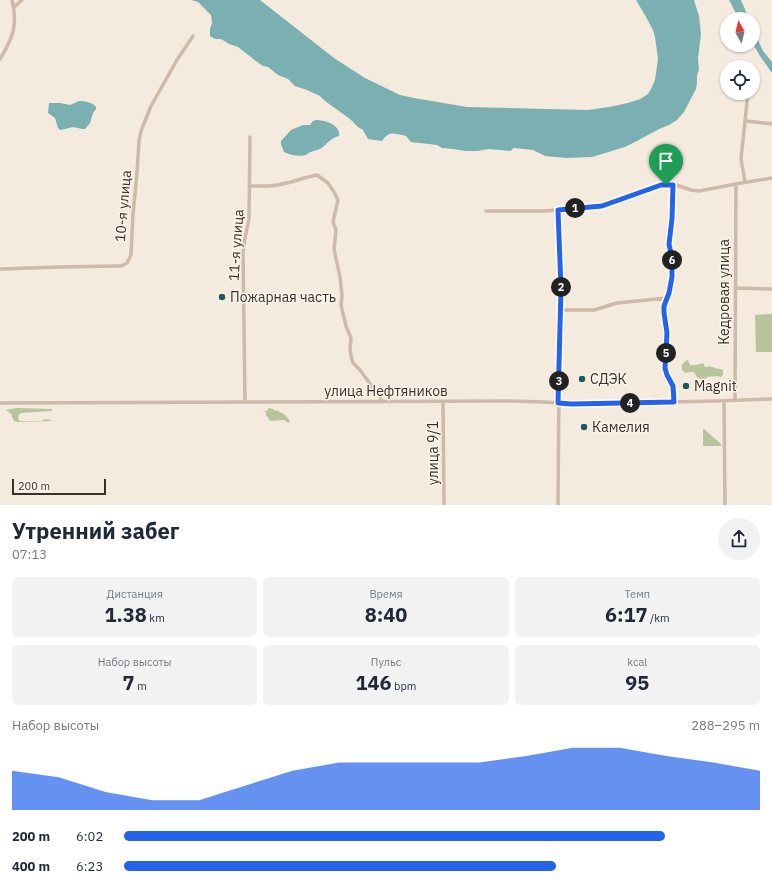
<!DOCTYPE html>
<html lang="ru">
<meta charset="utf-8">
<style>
:root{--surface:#fff;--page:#f2f2f3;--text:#1f2937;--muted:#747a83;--accent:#2563eb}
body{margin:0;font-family:"IBM Plex Sans",sans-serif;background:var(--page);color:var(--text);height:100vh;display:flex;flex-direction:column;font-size:15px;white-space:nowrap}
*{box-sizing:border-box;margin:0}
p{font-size:13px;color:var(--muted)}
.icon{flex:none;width:22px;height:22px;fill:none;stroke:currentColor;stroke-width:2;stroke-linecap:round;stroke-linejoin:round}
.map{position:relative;height:505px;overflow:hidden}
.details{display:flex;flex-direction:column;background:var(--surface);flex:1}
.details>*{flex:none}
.needle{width:26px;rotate:352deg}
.fabs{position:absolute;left:720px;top:12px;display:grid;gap:8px}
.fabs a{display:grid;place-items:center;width:40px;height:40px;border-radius:50%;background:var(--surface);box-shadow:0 1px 3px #0004;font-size:20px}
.scale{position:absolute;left:12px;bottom:10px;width:94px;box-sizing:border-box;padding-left:4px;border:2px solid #3a2f29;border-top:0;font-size:11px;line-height:14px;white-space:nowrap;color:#3a2f29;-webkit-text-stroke:3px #fbf4eb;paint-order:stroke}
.pin{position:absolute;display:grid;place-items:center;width:34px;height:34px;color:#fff;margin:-41px -17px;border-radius:50% 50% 50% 0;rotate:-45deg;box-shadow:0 0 4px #0007}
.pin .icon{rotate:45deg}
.km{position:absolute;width:20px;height:20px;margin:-10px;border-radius:50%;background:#222;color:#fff;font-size:11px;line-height:20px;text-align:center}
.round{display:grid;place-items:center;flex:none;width:42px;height:42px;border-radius:21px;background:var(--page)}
.head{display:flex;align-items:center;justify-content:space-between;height:68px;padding:0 12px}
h1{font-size:22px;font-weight:800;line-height:30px}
.metrics{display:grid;grid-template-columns:repeat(3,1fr);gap:6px;height:68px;padding:4px 12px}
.metrics div{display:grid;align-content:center;border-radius:6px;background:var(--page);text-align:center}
.metrics b{font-size:20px;font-weight:800}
.metrics small{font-size:11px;font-weight:400}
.metrics p{font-size:11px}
.chart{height:112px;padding:8px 12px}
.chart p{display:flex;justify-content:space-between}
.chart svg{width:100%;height:72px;margin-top:4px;fill:var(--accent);opacity:.7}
ul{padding:0 12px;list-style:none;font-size:13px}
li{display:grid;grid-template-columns:64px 48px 1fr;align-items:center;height:30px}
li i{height:10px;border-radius:5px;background:var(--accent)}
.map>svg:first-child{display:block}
</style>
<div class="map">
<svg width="772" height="505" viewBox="0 0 772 505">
<rect width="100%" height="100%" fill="#f4eade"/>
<path fill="#b7c59d" d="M772 314V352H756L755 315Z
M688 360 690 365C694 366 700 364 703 363L705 367H708L710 366C715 369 719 368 723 370V375L721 377 717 376C714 377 711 376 708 377 705 378 704 380 701 379 692 378 700 369 685 373L682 370V365L685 361Z
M16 408 52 409V411L21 413C18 415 17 419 20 421H41L46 419 51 420V421L17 422 14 421 11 414 6 410Z
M269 408 273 409 275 411 278 410 279 412C284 413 287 417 290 421L288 423 284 420 269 421 270 419H268V417L266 416V412L262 411H267Z
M703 429H704L721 444V446H703Z"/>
<path fill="#7bb0b3" d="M191 0H260L334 58 365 78 400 95 414 98 467 107 588 110 609 107 628 103 640 99 648 94 651 89 655 80 658 59 655 37 653 30 646 17 636 0H694L699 16 701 34 698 58 699 70 697 75V83L696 89 684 112 677 120 669 125 659 129 637 141 625 147 592 157 566 158 545 156 533 150 514 148 510 151 489 149 477 151H466L453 149 442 148 437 145 411 142 406 136C394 134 390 130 382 141L368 139 363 130 358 127 350 119 325 101 320 96 307 90 295 86 288 79 278 75 268 67 263 66 256 61 238 47 229 44 221 39H216L211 37 210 35V29L212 23 211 15 198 2Z
M729 0H741L749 19H739Z
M753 29 763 51 772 62V73L760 56 753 44Z
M79 101C85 101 92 102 96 107V109L93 113 90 123 85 129H82L73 127 65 129 60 130 58 128 55 118 48 113 49 103H60L70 105Z
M316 120C325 120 341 125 339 136 332 138 328 142 323 147 319 150 316 150 311 152 309 152 308 154 306 155 299 157 290 155 284 152L281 144V141L291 130 303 125H310L313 121Z"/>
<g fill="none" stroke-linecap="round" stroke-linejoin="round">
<path stroke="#cdbaa9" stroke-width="3.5" d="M14 7 22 0
M0 59C13 38 18 25 12 0
M745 121 755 122 772 124
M745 182 741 159 748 93
M673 185 672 219 669 244 672 255V277L669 293 664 306V313L667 333 665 368 667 375 673 386V402
M250 186C260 186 272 187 282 184 294 182 304 177 317 175L328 183 334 192 338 200 333 222 336 230 334 249 340 277 342 296 341 305 346 326 351 338 350 350 352 360 353 363 360 370 373 388 380 395 381 402
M558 210 561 288 559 390 558 505
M486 211H545L595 207 608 204 661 185H676L691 190 699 191 736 184 772 178
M0 269 60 267 118 266H121L127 263 131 255 133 214 137 173 139 141 141 131 151 106 177 60 193 36
M735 288 772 289
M561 310H594L617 303 667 298
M735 400 736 184
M724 401 725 505
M245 402 243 252 245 238 249 219 250 137
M443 402 444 505
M0 403 509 401 545 402 572 404 717 401 772 399"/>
</g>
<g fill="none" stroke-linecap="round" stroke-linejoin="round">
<defs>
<path id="route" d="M661 185H673L672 219 669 244 672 258V277L669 293 664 306V313L667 333 665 368 667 375 673 386 674 402 572 404 558 403 561 288 558 210 602 206Z"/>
</defs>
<use href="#route" stroke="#fff" stroke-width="8"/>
<use href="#route" stroke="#2563eb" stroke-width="5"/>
</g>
<g fill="#1b5a5f" stroke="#fbf4eb" stroke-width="1.5">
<circle cx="222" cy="297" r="4"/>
<circle cx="582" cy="379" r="4"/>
<circle cx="686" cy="386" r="4"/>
<circle cx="584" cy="427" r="4"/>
</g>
<g text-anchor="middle" stroke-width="3" stroke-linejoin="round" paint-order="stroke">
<g font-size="14" fill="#3a2f29" stroke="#fbf4eb">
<text transform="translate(123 206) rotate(-85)" y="5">10-я улица</text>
<text transform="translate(236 245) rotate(-86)" y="5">11-я улица</text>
<text transform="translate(724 292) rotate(-90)" y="5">Кедровая улица</text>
<text x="386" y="396">улица Нефтяников</text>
<text transform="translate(433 453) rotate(-90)" y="5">улица 9/1</text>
</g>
<g font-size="14" fill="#3a2f29" stroke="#fbf4eb" text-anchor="start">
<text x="230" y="302">Пожарная часть</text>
<text x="590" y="384">СДЭК</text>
<text x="694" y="391">Magnit</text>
<text x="592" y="432">Камелия</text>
</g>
</g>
</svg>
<div class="fabs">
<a><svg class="needle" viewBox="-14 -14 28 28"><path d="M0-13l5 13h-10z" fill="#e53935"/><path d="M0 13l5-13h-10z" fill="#747a83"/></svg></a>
<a><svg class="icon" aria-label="locate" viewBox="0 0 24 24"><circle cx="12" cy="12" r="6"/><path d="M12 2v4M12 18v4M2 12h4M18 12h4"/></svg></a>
</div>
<div class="scale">200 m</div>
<div class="pin" style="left:666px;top:185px;background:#1e9e55"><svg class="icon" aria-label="arrive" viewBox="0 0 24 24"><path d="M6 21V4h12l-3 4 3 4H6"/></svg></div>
<b class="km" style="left:575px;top:208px">1</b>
<b class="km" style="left:561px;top:287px">2</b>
<b class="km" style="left:559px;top:381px">3</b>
<b class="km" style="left:630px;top:403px">4</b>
<b class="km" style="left:666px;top:353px">5</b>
<b class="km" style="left:672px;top:260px">6</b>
</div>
<section class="details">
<div class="head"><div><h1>Утренний забег</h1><p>07:13</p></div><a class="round"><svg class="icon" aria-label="share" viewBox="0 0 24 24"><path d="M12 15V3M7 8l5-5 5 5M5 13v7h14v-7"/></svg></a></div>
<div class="metrics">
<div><p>Дистанция</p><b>1.38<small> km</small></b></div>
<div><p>Время</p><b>8:40</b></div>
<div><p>Темп</p><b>6:17<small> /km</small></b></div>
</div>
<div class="metrics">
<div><p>Набор высоты</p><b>7<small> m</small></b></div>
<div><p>Пульс</p><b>146<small> bpm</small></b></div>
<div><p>kcal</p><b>95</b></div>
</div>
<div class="chart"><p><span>Набор высоты</span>288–295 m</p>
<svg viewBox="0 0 160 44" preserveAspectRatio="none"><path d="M0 44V20L10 24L20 33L30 38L40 38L50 29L60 20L70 15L80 15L90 15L100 15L110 11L120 6L130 6L140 11L150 15L160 20V44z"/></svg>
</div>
<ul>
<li><b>200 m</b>6:02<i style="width:85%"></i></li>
<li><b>400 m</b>6:23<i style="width:68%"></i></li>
</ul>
</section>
